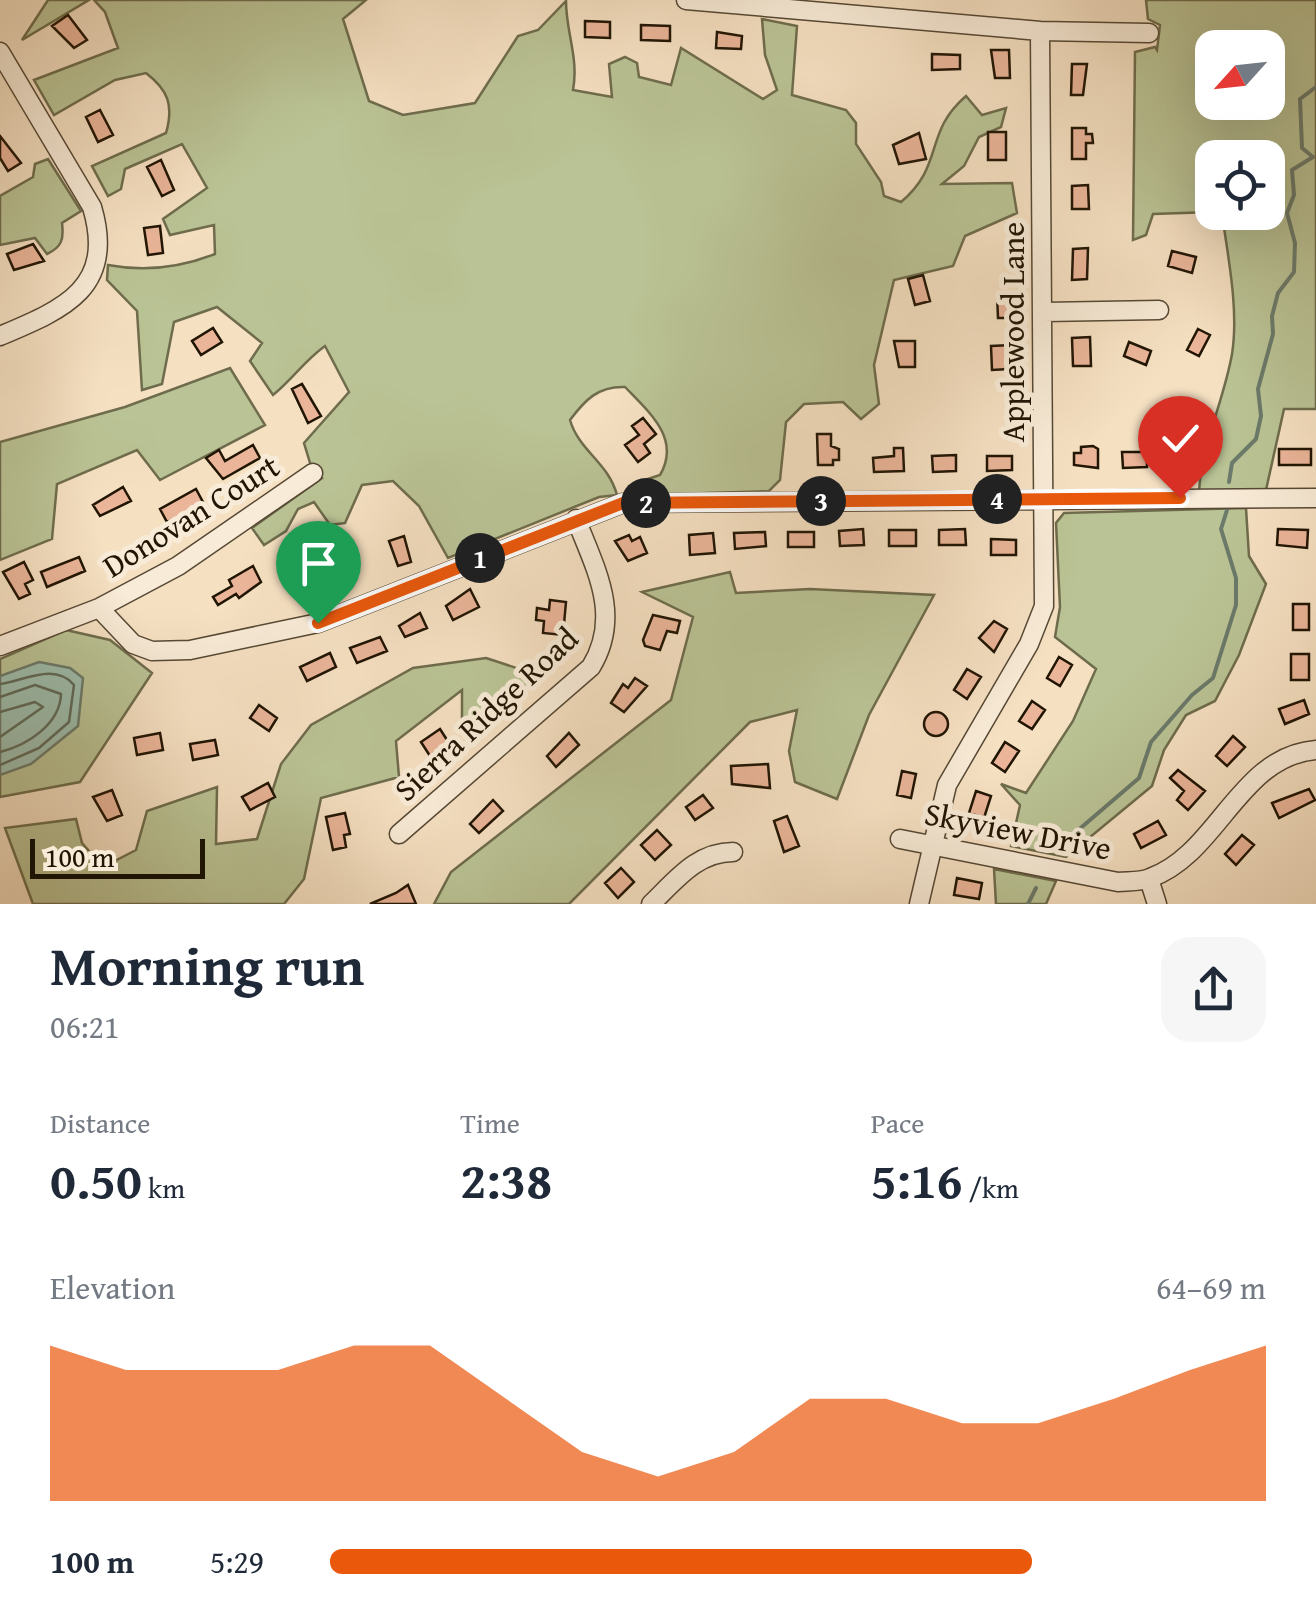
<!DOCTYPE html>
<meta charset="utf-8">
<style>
:root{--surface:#fff;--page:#f6f6f7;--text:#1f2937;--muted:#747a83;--accent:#ea580c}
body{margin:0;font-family:"Gentium Book Plus",serif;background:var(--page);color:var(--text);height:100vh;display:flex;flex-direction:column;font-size:38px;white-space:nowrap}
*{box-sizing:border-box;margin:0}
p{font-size:32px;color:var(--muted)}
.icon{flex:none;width:55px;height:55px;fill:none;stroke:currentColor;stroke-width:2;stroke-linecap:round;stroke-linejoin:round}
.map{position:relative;height:904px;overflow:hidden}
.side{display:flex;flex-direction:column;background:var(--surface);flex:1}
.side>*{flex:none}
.needle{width:65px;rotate:243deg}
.fabs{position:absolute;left:1195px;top:30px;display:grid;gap:20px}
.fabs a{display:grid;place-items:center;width:90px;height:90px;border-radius:20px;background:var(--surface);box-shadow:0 10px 40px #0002;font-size:50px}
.scale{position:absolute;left:30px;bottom:25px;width:175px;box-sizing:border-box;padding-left:10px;border:5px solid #211504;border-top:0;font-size:28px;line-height:35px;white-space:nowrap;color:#211504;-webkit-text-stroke:8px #f8ebd7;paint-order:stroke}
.pin{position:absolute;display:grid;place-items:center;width:85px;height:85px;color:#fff;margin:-102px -42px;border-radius:50% 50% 50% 0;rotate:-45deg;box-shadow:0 0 10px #0007}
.pin .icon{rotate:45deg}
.km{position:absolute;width:50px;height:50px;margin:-25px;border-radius:50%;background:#222;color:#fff;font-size:28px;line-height:50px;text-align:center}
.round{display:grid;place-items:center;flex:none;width:105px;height:105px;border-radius:30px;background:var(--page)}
.overview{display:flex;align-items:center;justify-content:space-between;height:170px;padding:0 50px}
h1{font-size:55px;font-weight:700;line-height:75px}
.figures{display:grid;grid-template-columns:repeat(3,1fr);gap:15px;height:170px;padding:10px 50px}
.figures div{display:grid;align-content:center}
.figures b{font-size:50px;font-weight:700}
.figures small{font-size:28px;font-weight:400}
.figures p{font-size:28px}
.chart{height:280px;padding:20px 50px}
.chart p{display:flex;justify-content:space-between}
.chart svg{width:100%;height:180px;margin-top:10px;fill:var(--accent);opacity:.7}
ul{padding:0 50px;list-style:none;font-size:32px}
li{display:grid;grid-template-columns:160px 120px 1fr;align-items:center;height:75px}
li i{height:25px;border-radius:12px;background:var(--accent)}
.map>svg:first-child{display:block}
</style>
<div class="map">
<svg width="1316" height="904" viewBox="0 0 1316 904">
<rect width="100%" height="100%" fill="#f5e0c2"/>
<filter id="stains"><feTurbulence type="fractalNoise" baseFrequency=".002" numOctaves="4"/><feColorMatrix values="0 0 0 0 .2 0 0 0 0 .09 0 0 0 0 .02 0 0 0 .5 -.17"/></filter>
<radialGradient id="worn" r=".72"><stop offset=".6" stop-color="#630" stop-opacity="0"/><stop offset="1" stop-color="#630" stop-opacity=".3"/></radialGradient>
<path fill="#bac395" stroke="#6e6c4c" stroke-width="2.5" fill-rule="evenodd" d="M48 0H89L22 40Z
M94 0H366L343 19 369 101 403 115 475 103 518 36 538 30 566 1C566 33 579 58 573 90L612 97 609 64 625 57 637 63 639 77 671 85 681 48 763 99 777 90 765 55 762 19 797 26 792 95 846 110 856 123V144L881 182 884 196 901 202C945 165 923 133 966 96L982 115 1006 108 1001 127 979 137 964 166 942 184 1012 183 1017 213 965 236 953 266 894 280 874 365 879 404 861 419 843 402 804 404 786 422 780 480 769 491 648 495V479L660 475C681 439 650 413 625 387 598 386 585 400 570 420 579 451 608 462 617 495L599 497 448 558 419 506 393 481 362 485 345 523 330 525 314 502 298 509 286 531 264 545 252 528 322 478 311 466 304 443 349 392 325 346C304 361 293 379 273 395L250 361 262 343 217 307 174 322 162 384 142 390 137 311 107 280 108 265C145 272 179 268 215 254L214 225 170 235 163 219 207 188 182 144 125 169 121 189 108 196 92 166 166 133C174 105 168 90 146 73L115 80 54 115 34 80 118 48 105 12Z
M1146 0H1316V409H1284L1266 490 1199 491C1202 444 1224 400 1232 354 1239 310 1228 257 1222 214L1216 213 1268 212V158H1212V212L1153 214 1146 235 1133 240 1135 52 1155 47 1157 50 1160 25 1148 19ZM1212 48H1268V102H1212Z
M48 159 81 211 62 223C64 239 62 247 47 254L35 238 0 245V196L33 177 35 164Z
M230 368 265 425 160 480 137 450 57 484 52 539 0 560V442L125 407Z
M1246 508 1249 556 1266 584 1239 655 1215 701 1186 715 1164 750 1152 786 1066 857 1011 846 1020 805 1001 784 1026 793 1073 721 1096 669 1055 637 1060 607 1056 523 1064 513Z
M730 572 736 593 810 589 934 595 869 715 837 799 795 782 789 751 797 710 750 722 569 904H434L451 872 671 700 693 617 642 592Z
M66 630 110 640 152 673 80 782 0 797V659Z
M486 658 541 676 492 718 462 722V690L396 741 399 777 321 798 304 879 284 904H33L5 828 76 819 82 843 103 867 136 850 147 811 217 787 216 844 257 839 281 764 311 725 413 668Z
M994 869 1056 881 1046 904H996Z"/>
<path fill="#9dbeae" stroke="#6b7a6a" stroke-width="2.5" d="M39 662 70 668 83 678 78 726 31 764 0 775V676Z"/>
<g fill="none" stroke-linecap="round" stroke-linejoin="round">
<path stroke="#5f6a59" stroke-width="2.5" d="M0 684C23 681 55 662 74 685L69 722 39 748 0 765
M0 697 35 685 61 694C60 724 28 745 0 752
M0 712 35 702 43 707 0 737"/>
<path stroke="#6b7a6a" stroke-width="4" d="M1229 482 1232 463 1256 439 1261 416 1258 389 1273 334 1272 316 1278 293 1294 272 1295 243 1287 213 1294 195 1292 170 1313 157 1302 148 1300 99 1316 87
M1055 850 1139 778 1151 742 1192 695 1213 678 1236 605V578L1221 529 1227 510
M1028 904 1036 888"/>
</g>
<path fill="#eab599" stroke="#211504" stroke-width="2.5" d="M68 15 87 40 74 48 52 26Z
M585 21 610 22V38L585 37Z
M641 25 670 26V41L641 40Z
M717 32 742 36 741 49 716 48Z
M991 50H1009L1010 78H995Z
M932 54 960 55V69L932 70Z
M1072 64H1087L1083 95H1071Z
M100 110 113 135 98 142 86 117Z
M1072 128H1086V134H1092L1093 143H1086V159H1072Z
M988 132H1006V160H988Z
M919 133 926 159 899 164 893 145Z
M0 136 21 163 8 171 0 158Z
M161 160 174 190 162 196 147 167Z
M1088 185 1089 209H1072V186Z
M160 226 163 253 148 255 144 228Z
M33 244 44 261 14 270 7 254Z
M1088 248 1087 279 1072 280 1073 249Z
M1172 251 1196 257 1192 273 1168 266Z
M923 275 930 301 915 305 908 279Z
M997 295H1013L1014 318H998Z
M213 328 222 342 201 355 192 341Z
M1198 329 1210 335 1199 356 1187 350Z
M1090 337 1091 366H1073L1072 338Z
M894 341H915V367H899Z
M1129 342 1151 351 1146 365 1124 356Z
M1012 345 1009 369 992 370 991 346Z
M302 384 321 416 308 423 292 389Z
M643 418 656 434 644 444 650 453 638 462 625 445 639 435 632 426Z
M817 434H831V446L839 449V460H833V465H818Z
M1170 438 1200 439 1201 453 1171 454Z
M253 445 260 458 223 479 206 458 219 450 225 461Z
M1093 446 1098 449V468L1074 465V453H1081V447Z
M894 448H903L904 471 874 472 873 458 894 456Z
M1279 449H1311V465H1279Z
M1122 452H1147V467L1123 468Z
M956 455V471L933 472 932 456Z
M987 456H1012V470L987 471Z
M123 487 131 501 100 516 93 505Z
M196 489 204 504 167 522 160 509Z
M863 529 864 545 840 546 839 531Z
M965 529 966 545H939V530Z
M1278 529 1308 530 1307 548 1277 545Z
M889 530H916V546H889Z
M765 532 766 546 735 549 734 533Z
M788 532H814V547H788Z
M713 533 715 553 690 555 689 535Z
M629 535 632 541 640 537 647 553 628 561 615 541Z
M404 536 411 562 398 566 389 541Z
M991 539 1016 540V555H991Z
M324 550 331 566 305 577 298 562Z
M79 557 85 571 47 587 41 572Z
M24 562 33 580 25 584 30 594 19 599 3 572Z
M253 566 261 582 239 598 236 594 218 605 213 597 232 586 229 580Z
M470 589 479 607 453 620 446 606Z
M550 600 566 602 563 635 543 633 544 621 536 620 537 608 549 610Z
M1293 604H1309V630H1293Z
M420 613 427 628 405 637 399 626Z
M653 615 680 621 677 633 667 631 660 650 645 646 643 640Z
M994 621 1007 629 994 652 979 638Z
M380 637 387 651 357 663 350 648Z
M330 653 336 667 307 681 300 667Z
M1291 654H1309V680H1291Z
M1059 657 1072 665 1060 686 1047 678Z
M967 669 981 677 967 699 954 690Z
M635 678 647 686 624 712 611 703 623 684 628 688Z
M1304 700 1309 714 1285 724 1279 709Z
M1032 701 1045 710 1032 729 1019 721Z
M259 705 277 718 269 731 250 718Z
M924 724a12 12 0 1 1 24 0a12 12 0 1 1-24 0Z
M440 729 449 743 430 756 421 742Z
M160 733 163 750 137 755 134 738Z
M569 733 579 745 556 767 547 756Z
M1233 736 1245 747 1227 766 1216 756Z
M215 740 218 755 193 760 190 744Z
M1005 742 1019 751 1005 772 992 763Z
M768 764 770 788 732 784 731 766Z
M1178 770 1205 791 1188 810 1177 800 1184 791 1170 778Z
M902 771 916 774 911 798 897 795Z
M268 783 275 797 250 810 242 797Z
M1309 789 1315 800 1279 818 1272 803Z
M112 790 122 815 107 821 93 797Z
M976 791 991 796 984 818 969 813Z
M703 795 713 808 695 820 686 807Z
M493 800 503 811 479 833 470 824Z
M345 813 350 834 344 835 346 847 333 850 326 817Z
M787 816 799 846 784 852 774 821Z
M1158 821 1166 835 1141 848 1134 834Z
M657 830 671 845 655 860 641 845Z
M1242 835 1254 845 1236 865 1225 854Z
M621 868 634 882 618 898 605 883Z
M957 878 982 883 979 899 954 895Z
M408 885 416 904H370L396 893Z"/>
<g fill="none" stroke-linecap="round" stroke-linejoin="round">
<defs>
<path id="minor" d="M686 0 1040 31 1149 33
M0 52 92 207C116 288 64 309 0 336
M1044 312 1159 310
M99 608 178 566 313 473
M0 646 99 608 133 644 152 651 190 650 318 623 623 503 1316 498
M399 834 591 667C622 616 596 570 576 519
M900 839 1118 882C1128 881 1141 882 1150 878 1218 854 1239 756 1316 750
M1149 879 1157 904
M651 904C676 880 697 852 733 852
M919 904 947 785 1029 644 1044 606 1040 31"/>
</defs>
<use href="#minor" stroke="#564834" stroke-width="21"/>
<use href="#minor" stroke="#f8ebd7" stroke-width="18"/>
</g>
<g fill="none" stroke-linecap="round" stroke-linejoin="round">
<defs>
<path id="route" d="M318 623 623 503 1180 498"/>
</defs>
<use href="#route" stroke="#fff" stroke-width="20"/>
<use href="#route" stroke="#ea580c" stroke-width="12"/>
</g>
<g text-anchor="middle" stroke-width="10" stroke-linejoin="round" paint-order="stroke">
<g font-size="32" fill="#211504" stroke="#f8ebd7">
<text transform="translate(1013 332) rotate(-90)" y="11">Applewood Lane</text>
<text transform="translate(191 516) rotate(-32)" y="11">Donovan Court</text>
<text transform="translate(486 714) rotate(-43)" y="11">Sierra Ridge Road</text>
<text transform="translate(1018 831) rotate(11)" y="11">Skyview Drive</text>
</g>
</g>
<rect width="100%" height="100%" filter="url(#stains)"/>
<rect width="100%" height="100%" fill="url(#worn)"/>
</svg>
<div class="fabs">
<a><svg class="needle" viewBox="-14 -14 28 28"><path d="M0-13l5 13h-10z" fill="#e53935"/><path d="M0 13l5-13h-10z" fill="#747a83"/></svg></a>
<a><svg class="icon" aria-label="locate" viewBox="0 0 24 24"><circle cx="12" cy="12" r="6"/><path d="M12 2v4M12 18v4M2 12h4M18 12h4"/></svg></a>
</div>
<div class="scale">100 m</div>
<div class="pin" style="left:318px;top:623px;background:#1e9e55"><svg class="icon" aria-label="arrive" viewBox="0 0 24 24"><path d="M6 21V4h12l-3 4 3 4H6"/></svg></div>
<div class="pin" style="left:1180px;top:498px;background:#d93025"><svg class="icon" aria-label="check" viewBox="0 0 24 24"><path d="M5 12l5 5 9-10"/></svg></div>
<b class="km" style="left:480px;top:558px">1</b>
<b class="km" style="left:646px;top:503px">2</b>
<b class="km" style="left:821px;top:501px">3</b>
<b class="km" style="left:997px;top:499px">4</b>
</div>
<section class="side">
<div class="overview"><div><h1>Morning run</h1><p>06:21</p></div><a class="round"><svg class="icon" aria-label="share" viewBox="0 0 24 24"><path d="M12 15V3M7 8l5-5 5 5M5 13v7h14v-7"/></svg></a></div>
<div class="figures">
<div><p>Distance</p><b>0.50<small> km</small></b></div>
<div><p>Time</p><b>2:38</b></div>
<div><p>Pace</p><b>5:16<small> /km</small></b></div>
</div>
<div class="chart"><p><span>Elevation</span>64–69 m</p>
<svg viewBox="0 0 160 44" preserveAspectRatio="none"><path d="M0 44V6L10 12L20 12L30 12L40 6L50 6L60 19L70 32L80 38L90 32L100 19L110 19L120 25L130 25L140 19L150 12L160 6V44z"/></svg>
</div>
<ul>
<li><b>100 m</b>5:29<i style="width:75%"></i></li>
</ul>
</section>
